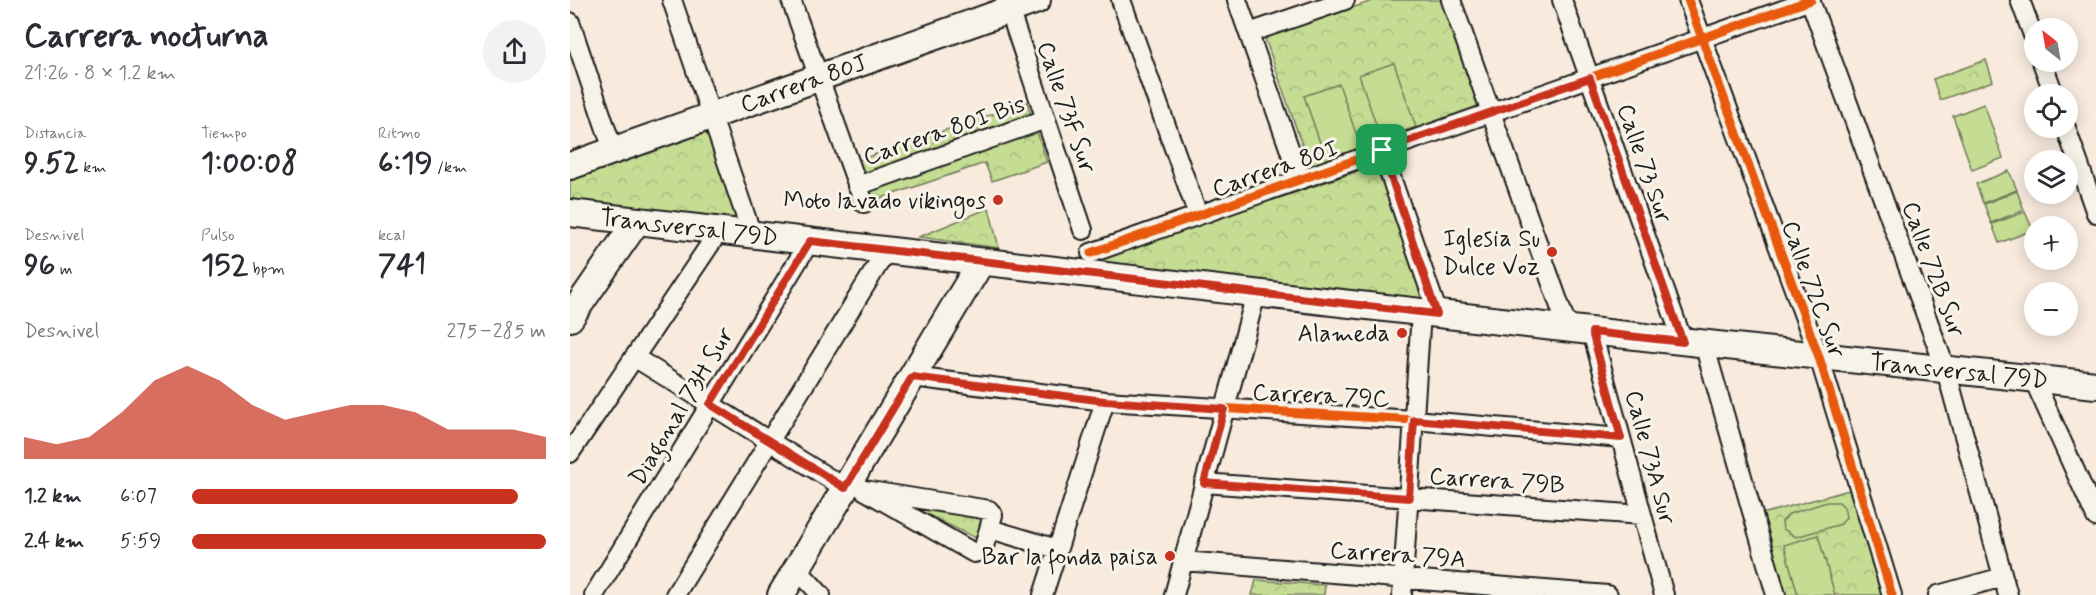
<!DOCTYPE html>
<html lang="es">
<meta charset="utf-8">
<style>
:root{--surface:#fff;--page:#f2f2f3;--text:#2b2b33;--muted:#7c7c81;--accent:#c8321e}
body{margin:0;font-family:Mynerve,sans-serif;background:var(--page);color:var(--text);height:100vh;display:flex;flex-direction:column;font-size:22px;white-space:nowrap}
*{box-sizing:border-box;margin:0}
p{font-size:20px;color:var(--muted)}
.icon{flex:none;width:33px;height:33px;fill:none;stroke:currentColor;stroke-width:2;stroke-linecap:round;stroke-linejoin:round}
.map{position:relative;flex:1;overflow:hidden}
.panel{display:flex;flex-direction:column;background:var(--surface);width:570px}
.panel>*{flex:none}
.needle{width:39px;rotate:329deg}
.controls{position:absolute;left:1454px;top:18px;display:grid;gap:12px}
.controls a{display:grid;place-items:center;width:54px;height:54px;border-radius:50%;background:var(--surface);box-shadow:0 3px 15px #0003;font-size:30px}
.pin{position:absolute;display:grid;place-items:center;width:51px;height:51px;color:#fff;margin:-26px;border-radius:12px;box-shadow:0 3px 9px #0006}
.round{display:grid;place-items:center;flex:none;width:63px;height:63px;border-radius:32px;background:var(--page)}
.head{display:flex;align-items:center;justify-content:space-between;height:102px;padding:0 24px}
h1{font-size:33px;font-weight:700;line-height:45px}
.figures{display:grid;grid-template-columns:repeat(3,1fr);gap:9px;height:102px;padding:6px 24px}
.figures div{display:grid;align-content:center}
.figures b{font-size:30px;font-weight:700}
.figures small{font-size:16px;font-weight:400}
.figures p{font-size:16px}
.chart{height:168px;padding:12px 24px}
.chart p{display:flex;justify-content:space-between}
.chart svg{width:100%;height:108px;margin-top:6px;fill:var(--accent);opacity:.7}
ul{padding:0 24px;list-style:none;font-size:20px}
li{display:grid;grid-template-columns:96px 72px 1fr;align-items:center;height:45px}
li i{height:15px;border-radius:8px;background:var(--accent)}
main{display:flex;flex:1;min-height:0}
.map>svg:first-child{display:block}
</style>
<main>
<section class="panel">
<div class="head"><div><h1>Carrera nocturna</h1><p>21:26 · 8 × 1.2 km</p></div><a class="round"><svg class="icon" aria-label="share" viewBox="0 0 24 24"><path d="M12 15V3M7 8l5-5 5 5M5 13v7h14v-7"/></svg></a></div>
<div class="figures">
<div><p>Distancia</p><b>9.52<small> km</small></b></div>
<div><p>Tiempo</p><b>1:00:08</b></div>
<div><p>Ritmo</p><b>6:19<small> /km</small></b></div>
</div>
<div class="figures">
<div><p>Desnivel</p><b>96<small> m</small></b></div>
<div><p>Pulso</p><b>152<small> bpm</small></b></div>
<div><p>kcal</p><b>741</b></div>
</div>
<div class="chart"><p><span>Desnivel</span>275–285 m</p>
<svg viewBox="0 0 160 44" preserveAspectRatio="none"><path d="M0 44V35L10 38L20 35L30 25L40 12L50 6L60 12L70 22L80 28L90 25L100 22L110 22L120 25L130 32L140 32L150 32L160 35V44z"/></svg>
</div>
<ul>
<li><b>1.2 km</b>6:07<i style="width:92%"></i></li>
<li><b>2.4 km</b>5:59<i style="width:100%"></i></li>
</ul>
</section>
<div class="map">
<svg width="1526" height="595" viewBox="0 0 1526 595">
<defs>
<pattern id="park-crowns" width="20" height="18" patternUnits="userSpaceOnUse" patternTransform="scale(1.5)"><rect width="20" height="18" fill="#c4dd93"/><path d="M2 6a3 3 0 1 1 6 0M12 15a3 3 0 1 1 6 0" fill="none" stroke="#a8bd7e"/></pattern>
</defs>
<rect width="100%" height="100%" fill="#f8eadd"/>
<filter id="ink" filterUnits="userSpaceOnUse"><feTurbulence type="fractalNoise" baseFrequency=".0167" numOctaves="2"/><feDisplacementMap in="SourceGraphic" scale="12" xChannelSelector="R" yChannelSelector="G"/><feConvolveMatrix kernelMatrix="1 2 1 2 8 2 1 2 1" color-interpolation-filters="sRGB"/></filter>
<g filter="url(#ink)">
<path fill="url(#park-crowns)" stroke="#707c58" stroke-width="1.5" d="M805 0H874L912 108 740 168 695 38Z
M1416 60 1423 81 1370 100 1363 79Z
M457 102 477 162 422 181 415 163 300 202 286 161Z
M140 125 172 221 0 203V175Z
M810 164 857 302 514 263Z
M419 208 429 248 349 237Z
M1283 489 1311 595H1214L1192 514Z
M337 505 417 516 410 540Z
M686 580 755 585 754 595H682Z"/>
<path fill="#c4dd93" stroke="#707c58" stroke-width="1.5" d="M824 63 846 127 811 139 789 75Z
M769 84 791 148 756 160 734 96Z
M1414 104 1433 158 1402 170 1383 116Z
M1439 171 1447 190 1413 203 1406 184Z
M1447 191 1454 210 1421 223 1414 204Z
M1455 212 1463 230 1429 243 1422 224Z
M1257 502H1269L1274 507 1276 517 1271 524 1226 537 1213 529 1212 522 1219 514Z
M1248 535 1265 595H1228L1214 545Z"/>
<g fill="none" stroke-linecap="round" stroke-linejoin="round">
<defs>
<path id="street" d="M102 0 182 235
M221 0 294 203
M436 0 513 230
M551 0 628 215
M667 0 730 179
M881 0 998 329
M992 0 1113 342
M1118 0 1249 357 1322 595
M1240 0 1376 370 1438 595
M1450 0 1464 38
M0 22 43 150
M679 33 775 0
M1472 62 1484 94
M1496 128 1526 213
M812 151 868 314
M287 186 476 119
M521 253 1241 0
M1022 332 1094 595
M1134 344 1206 595
M64 357 275 488
M342 377 535 401 844 420 1051 438
M1463 378 1526 517
M0 453 149 231
M634 483 1072 515
M294 490 419 510 423 515 413 550 404 553Z
M420 529 487 549
M613 561 1038 595
M227 569 251 595
M24 595 240 241
M105 595 312 258 319 251
M473 595 535 401
M604 595 686 294
M832 595 851 313
M1368 595 1433 577"/>
<g id="secondary">
<path id="s1" d="M0 166 467 0"/>
<path id="s2" d="M0 213C508 273 1017 333 1526 385"/>
<path d="M0 318 67 221"/>
<path d="M211 595 411 262"/>
</g>
</defs>
<use href="#street" stroke="#1c1c1c" stroke-width="22"/>
<use href="#secondary" stroke="#1c1c1c" stroke-width="30"/>
<use href="#street" stroke="#f7f3e8" stroke-width="18"/>
<use href="#secondary" stroke="#f7f3e8" stroke-width="26"/>
<defs>
<path id="cycleway" d="M1118 0 1249 357 1322 595
M521 253 1241 0
M342 377 535 401 844 420 1051 438"/>
</defs>
<use href="#cycleway" stroke="#f7f3e8" stroke-width="13"/>
<use href="#cycleway" stroke="#e8590c" stroke-width="9"/>
</g>
</g>
<g fill="none" stroke-linecap="round" stroke-linejoin="round" filter="url(#ink)">
<defs>
<path id="route" d="M1020 78 1113 342 1022 332 1051 438 844 420 839 498 634 483 654 409 535 401 342 377 275 488 140 404 240 241 867 314 812 150Z"/>
</defs>
<use href="#route" stroke="#fff" stroke-width="12"/>
<use href="#route" stroke="#c8321e" stroke-width="8"/>
</g>
<g fill="#c8321e" stroke="#f7f3e8" stroke-width="2">
<circle cx="428" cy="200" r="6"/>
<circle cx="982" cy="252" r="6"/>
<circle cx="832" cy="333" r="6"/>
<circle cx="600" cy="556" r="6"/>
</g>
<g text-anchor="middle" stroke-width="6" stroke-linejoin="round" paint-order="stroke">
<g font-size="24" fill="#1c1c1c" stroke="#f7f3e8">
<text dy="8" stroke="none"><textPath href="#s1" startOffset="248">Carrera 80J</textPath></text>
<text transform="translate(497 107) rotate(71)" y="8">Calle 73F Sur</text>
<text transform="translate(374 130) rotate(-19)" y="8">Carrera 80I Bis</text>
<text transform="translate(1075 163) rotate(71)" y="8">Calle 73 Sur</text>
<text transform="translate(705 168) rotate(-19)" y="8">Carrera 80I</text>
<text dy="8" stroke="none"><textPath href="#s2" startOffset="120">Transversal 79D</textPath></text>
<text transform="translate(1364 269) rotate(70)" y="8">Calle 72B Sur</text>
<text transform="translate(1244 289) rotate(70)" y="8">Calle 72C Sur</text>
<text dy="8" stroke="none"><textPath href="#s2" startOffset="1398">Transversal 79D</textPath></text>
<text transform="translate(751 395) rotate(3)" y="8">Carrera 79C</text>
<text transform="translate(111 406) rotate(-59)" y="8">Diagonal 73H Sur</text>
<text transform="translate(1081 457) rotate(75)" y="8">Calle 73A Sur</text>
<text transform="translate(927 480) rotate(4)" y="8">Carrera 79B</text>
<text transform="translate(828 554) rotate(4)" y="8">Carrera 79A</text>
</g>
<g font-size="24" fill="#1c1c1c" stroke="#f7f3e8" text-anchor="end">
<text x="416" y="208">Moto lavado vikingos</text>
<text x="970" y="246">Iglesia Su<tspan x="970" dy="28">Dulce Voz</tspan></text>
<text x="820" y="341">Alameda</text>
<text x="588" y="564">Bar la fonda paisa</text>
</g>
</g>
</svg>
<div class="controls">
<a><svg class="needle" viewBox="-14 -14 28 28"><path d="M0-13l5 13h-10z" fill="#e53935"/><path d="M0 13l5-13h-10z" fill="#7c7c81"/></svg></a>
<a><svg class="icon" aria-label="locate" viewBox="0 0 24 24"><circle cx="12" cy="12" r="6"/><path d="M12 2v4M12 18v4M2 12h4M18 12h4"/></svg></a>
<a><svg class="icon" aria-label="layers" viewBox="0 0 24 24"><path d="M12 4l9 5-9 5-9-5zM3 14l9 5 9-5"/></svg></a>
<a>+</a>
<a>−</a>
</div>
<div class="pin" style="left:812px;top:150px;background:#1e9e55"><svg class="icon" aria-label="arrive" viewBox="0 0 24 24"><path d="M6 21V4h12l-3 4 3 4H6"/></svg></div>
</div>
</main>
